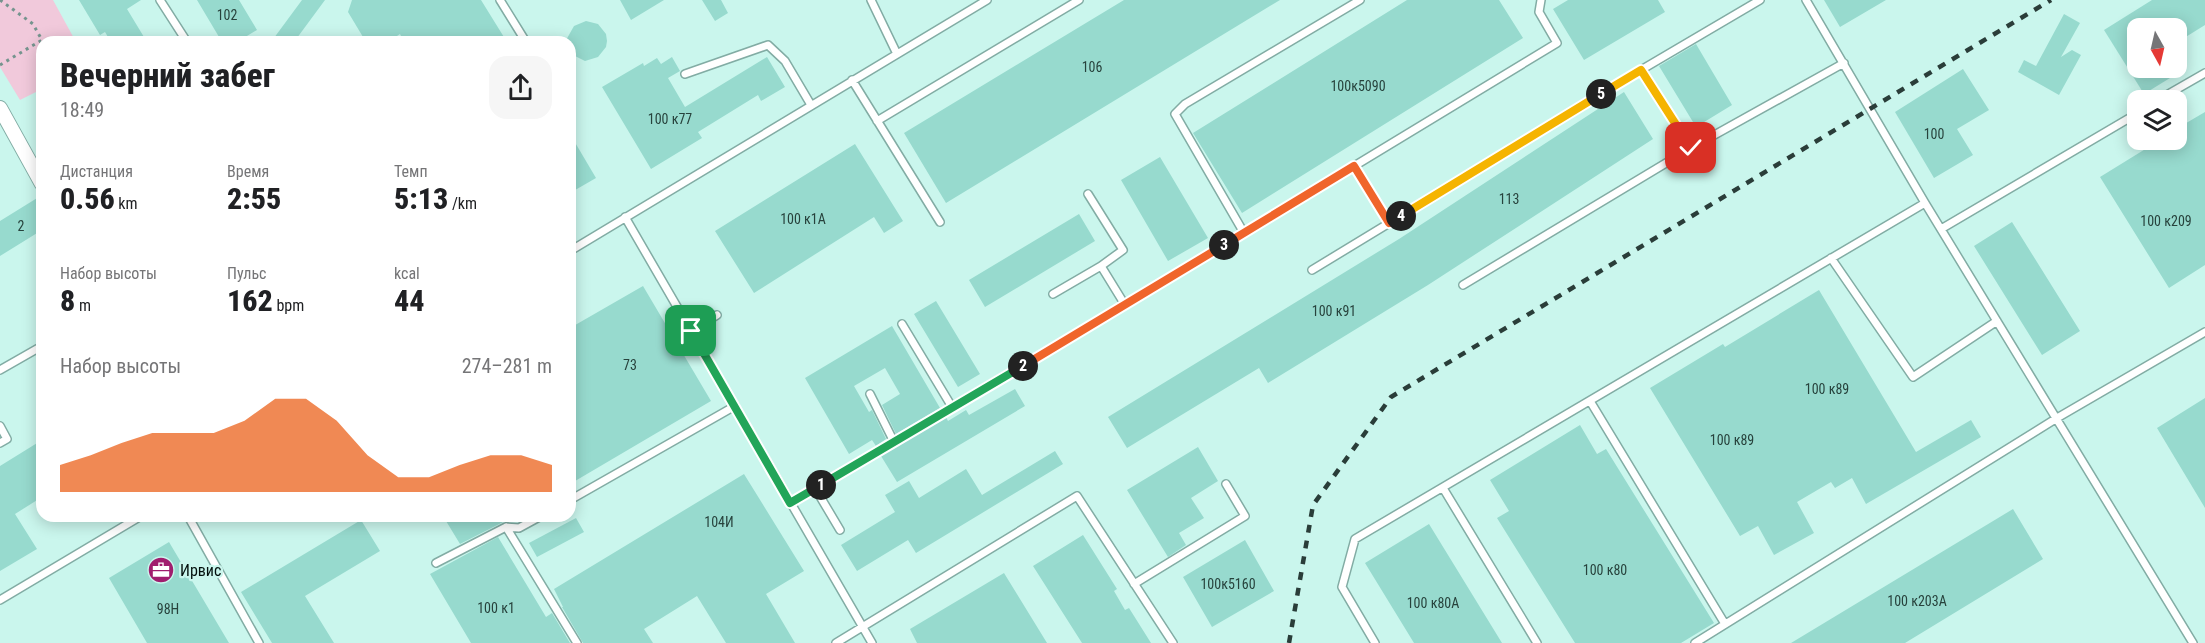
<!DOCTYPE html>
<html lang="ru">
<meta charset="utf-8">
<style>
:root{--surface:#fff;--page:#f6f6f6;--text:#202124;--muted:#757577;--accent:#ea580c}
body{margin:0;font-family:"Roboto Condensed",sans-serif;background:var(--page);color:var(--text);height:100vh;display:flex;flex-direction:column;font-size:22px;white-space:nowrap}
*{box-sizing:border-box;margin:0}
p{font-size:20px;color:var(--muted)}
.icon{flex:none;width:33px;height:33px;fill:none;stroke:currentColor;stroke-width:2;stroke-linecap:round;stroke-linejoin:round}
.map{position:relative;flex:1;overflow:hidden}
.drawer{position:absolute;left:36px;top:36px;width:540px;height:486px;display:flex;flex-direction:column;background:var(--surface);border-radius:18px;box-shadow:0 3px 15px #0003}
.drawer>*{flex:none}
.needle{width:39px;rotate:172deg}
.controls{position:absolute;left:2127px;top:18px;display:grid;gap:12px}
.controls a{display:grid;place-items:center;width:60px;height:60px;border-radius:12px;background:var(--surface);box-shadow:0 3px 15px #0003;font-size:30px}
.pin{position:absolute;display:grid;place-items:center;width:51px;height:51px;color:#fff;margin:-26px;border-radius:12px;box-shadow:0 3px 9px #0006}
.km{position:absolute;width:30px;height:30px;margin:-15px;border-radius:50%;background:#222;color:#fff;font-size:16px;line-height:30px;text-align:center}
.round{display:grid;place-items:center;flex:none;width:63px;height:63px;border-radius:18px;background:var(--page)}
.headline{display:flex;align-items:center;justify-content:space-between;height:102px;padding:0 24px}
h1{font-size:33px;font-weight:800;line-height:45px}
.metrics{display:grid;grid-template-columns:repeat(3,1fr);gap:9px;height:102px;padding:6px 24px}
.metrics div{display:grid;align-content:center}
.metrics b{font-size:30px;font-weight:800}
.metrics small{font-size:16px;font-weight:400}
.metrics p{font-size:16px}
.chart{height:168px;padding:12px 24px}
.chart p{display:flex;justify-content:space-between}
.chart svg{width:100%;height:108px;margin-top:6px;fill:var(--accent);opacity:.7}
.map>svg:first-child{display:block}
</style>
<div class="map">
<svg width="2205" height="643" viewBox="0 0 2205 643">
<rect width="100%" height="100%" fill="#caf6ed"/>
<path fill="#f1c9db" d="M0 0H53L76 42H42V89L20 100 0 67Z"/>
<path fill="#97dace" d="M79 0H141L127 9 147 42H111L105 32 100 35Z
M197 0H239L257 30 237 42H222Z
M302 0H325L294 42H271Z
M352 0H481L507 42H404L400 34 388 42H366L348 12Z
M620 0H664L631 20Z
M702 0H721L728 13 715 21Z
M1124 0H1280L946 203 904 133Z
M1407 0H1499L1523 38 1242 213 1193 133Z
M1568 0H1658L1665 12 1584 60 1553 9Z
M1824 0H1886L1840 27Z
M2152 0H2205V25L2176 43V28H2138V68H2163L2170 78 2144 94 2104 30Z
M2064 14 2080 23 2061 57 2072 50 2081 55 2059 95 2018 72 2024 60 2036 66Z
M586 21 598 24 606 34 607 41 606 47 598 57 585 61 573 55 570 51V42H565L574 26Z
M1696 44 1732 105 1696 127 1659 66Z
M672 57 680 71 668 78 685 107 767 57 785 87 761 101 758 95 698 132 702 138 651 169 602 87 643 63 644 66 657 58 661 64Z
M1963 69 1989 110 1957 129 1973 155 1934 178 1895 112Z
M1624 92 1653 139 1428 285 1268 383 1259 368 1127 448 1108 417 1399 239Z
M2205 112V265L2169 288 2100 177 2160 140H2176V129Z
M570 134 596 178 570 193Z
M855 144 903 221 884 233 874 217 754 293 715 231Z
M1160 157 1208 238 1168 261 1121 180Z
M42 195V230L0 256V221Z
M1079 214 1095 241 985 307 969 280Z
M2012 222 2080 331 2042 355 1974 246Z
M643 286 711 401 570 484V328Z
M1819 290 1916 452 1971 420 1981 437 1866 504 1852 478 1835 488 1831 482 1797 502 1814 533 1774 555 1758 526 1740 536 1650 388 1723 344 1725 347Z
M936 301 980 374 958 387 914 314Z
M892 326 940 408 896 434 882 405 900 394 885 368 854 386 869 412 872 410 886 439 876 446 872 440 849 454 805 378Z
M1015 389 1025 406 897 482 881 456 946 417 948 421 966 410 969 415Z
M2205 398V508L2157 428Z
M1580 425 1597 454 1606 449 1714 623 1681 643H1575L1497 518 1509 511 1490 480Z
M42 440V497L15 514 37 549 0 571V466Z
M1198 447 1218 481 1191 498 1204 518 1179 533 1186 545 1168 557 1127 490Z
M1055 451 1063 464 916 553 908 540 857 571 841 545 895 512 885 495 909 481 919 498 966 469 982 495Z
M744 474 804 571 766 594 795 643H726L697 596 644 629 653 643H583L562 607H563L554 589Z
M2013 509 2043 559 1905 643H1791Z
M443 516H515L460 544Z
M576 518 584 532 537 557 529 543Z
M361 520 380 551 305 596 334 643H272L241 592Z
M1429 524 1502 643H1414L1365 563Z
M1083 535 1117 589 1114 591 1125 610 1129 608 1151 643H1082L1033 566Z
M498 537 546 617 552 613 570 643H471L430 574Z
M1245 540 1274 591 1212 627 1183 577Z
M169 542 229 643H147L109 578Z
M1004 573 1047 643H917L910 629Z"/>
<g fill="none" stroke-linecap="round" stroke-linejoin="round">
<defs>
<path id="service" d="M160 0 187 42
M500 0 526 42
M871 0 897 54
M1760 0 1641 70 1691 148 1844 63
M1806 0 1925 203 2193 643
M685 74 768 45 785 61 811 105
M852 80 940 222
M2158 100 2205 73
M877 121 1079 0
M1354 166 1389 223
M625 217 872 643
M1941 229 2138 113
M1244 233 1175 114 1185 104 1360 0
M570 251 987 0
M1831 258 1913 377 1997 321
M1101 266 1125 305
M1312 270 1641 70
M1463 285 1691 148
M1053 294 1101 266 1123 250 1088 194
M902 324 952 407
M691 331 717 315
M0 370 42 346
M870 394 894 442
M1590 401 1725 624
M0 426 7 439 0 443
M815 488 840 530
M1443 488 1537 643
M570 500 735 406
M790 503 1125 305 1557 43 1539 12 1541 0
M188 516 259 643
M506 527 577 643
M436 563 506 527 519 528 541 516
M1134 584 1245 516 1226 484
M0 600 141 516
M836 643 1077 496 1173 643
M1375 643 1342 587 1355 539 1925 203
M1695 643 2057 418 2205 332"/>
<path id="minor" d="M0 108 42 184"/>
</defs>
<use href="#service" stroke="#82aca4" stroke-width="10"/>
<use href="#minor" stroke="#82aca4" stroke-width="16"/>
<path stroke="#75948e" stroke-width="3" stroke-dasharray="3 4.5" stroke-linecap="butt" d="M0 0 33 24 43 42
M0 65 42 40"/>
<use href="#service" stroke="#fff" stroke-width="7"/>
<use href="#minor" stroke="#fff" stroke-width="14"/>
<path stroke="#2a3d39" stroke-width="4.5" stroke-dasharray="8 8" stroke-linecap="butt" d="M1289 643 1313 505 1391 397 2051 0"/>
</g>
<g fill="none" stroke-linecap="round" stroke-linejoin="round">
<defs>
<path id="split-1" d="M691 331 790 503 821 485"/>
<path id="split-2" d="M821 485 1023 366"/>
<path id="split-3" d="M1023 366 1224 245"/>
<path id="split-4" d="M1224 245 1354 166 1389 223 1401 216"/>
<path id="split-5" d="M1401 216 1601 94"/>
<path id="split-6" d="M1601 94 1641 70 1691 148"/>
</defs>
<use href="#split-1" stroke="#fff" stroke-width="12"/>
<use href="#split-2" stroke="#fff" stroke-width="12"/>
<use href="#split-3" stroke="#fff" stroke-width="12"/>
<use href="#split-4" stroke="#fff" stroke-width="12"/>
<use href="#split-5" stroke="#fff" stroke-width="12"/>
<use href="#split-6" stroke="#fff" stroke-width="12"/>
<use href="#split-1" stroke="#22a559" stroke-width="8"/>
<use href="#split-2" stroke="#22a559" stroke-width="8"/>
<use href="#split-3" stroke="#f0652b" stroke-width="8"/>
<use href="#split-4" stroke="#f0652b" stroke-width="8"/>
<use href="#split-5" stroke="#f5b400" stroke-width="8"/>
<use href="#split-6" stroke="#f5b400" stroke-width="8"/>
</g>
<defs>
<symbol id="office-disc" viewBox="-11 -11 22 22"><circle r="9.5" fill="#a01d6e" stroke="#caf6ed"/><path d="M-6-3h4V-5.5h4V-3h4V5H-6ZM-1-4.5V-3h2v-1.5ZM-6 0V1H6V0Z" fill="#fff"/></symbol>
</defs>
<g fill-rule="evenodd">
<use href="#office-disc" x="146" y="555" width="30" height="30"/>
</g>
<g text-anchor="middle" stroke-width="4.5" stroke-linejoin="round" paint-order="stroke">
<g font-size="14" fill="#27423c">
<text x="227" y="20">102</text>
<text x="1092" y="72">106</text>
<text x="1358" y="91">100к5090</text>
<text x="670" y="124">100 к77</text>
<text x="1934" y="139">100</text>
<text x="1509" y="204">113</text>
<text x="803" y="224">100 к1А</text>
<text x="2166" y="226">100 к209</text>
<text x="21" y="231">2</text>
<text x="1334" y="316">100 к91</text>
<text x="630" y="370">73</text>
<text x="1827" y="394">100 к89</text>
<text x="1732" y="445">100 к89</text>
<text x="719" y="527">104И</text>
<text x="1605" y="575">100 к80</text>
<text x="1228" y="589">100к5160</text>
<text x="1917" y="606">100 к203А</text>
<text x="1433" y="608">100 к80А</text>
<text x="496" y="613">100 к1</text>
<text x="168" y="614">98Н</text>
</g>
<g font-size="16" fill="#020f0c" stroke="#caf6ed" text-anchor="start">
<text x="180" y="576">Ирвис</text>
</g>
</g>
</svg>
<div class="controls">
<a><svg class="needle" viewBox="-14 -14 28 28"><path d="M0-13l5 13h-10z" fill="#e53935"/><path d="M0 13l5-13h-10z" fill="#757577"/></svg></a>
<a><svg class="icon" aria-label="layers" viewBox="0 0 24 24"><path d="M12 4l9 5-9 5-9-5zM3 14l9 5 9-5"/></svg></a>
</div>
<div class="pin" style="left:691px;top:331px;background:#1e9e55"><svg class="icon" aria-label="arrive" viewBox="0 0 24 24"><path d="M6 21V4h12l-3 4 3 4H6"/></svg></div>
<div class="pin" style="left:1691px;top:148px;background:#d93025"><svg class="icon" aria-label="check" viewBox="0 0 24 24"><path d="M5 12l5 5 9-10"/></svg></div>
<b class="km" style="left:821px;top:485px">1</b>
<b class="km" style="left:1023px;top:366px">2</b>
<b class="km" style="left:1224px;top:245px">3</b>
<b class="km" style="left:1401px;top:216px">4</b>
<b class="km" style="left:1601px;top:94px">5</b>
<section class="drawer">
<div class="headline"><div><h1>Вечерний забег</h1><p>18:49</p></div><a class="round"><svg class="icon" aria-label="share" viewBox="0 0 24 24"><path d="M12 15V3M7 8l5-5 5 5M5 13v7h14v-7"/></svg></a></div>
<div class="metrics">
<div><p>Дистанция</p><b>0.56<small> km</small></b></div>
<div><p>Время</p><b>2:55</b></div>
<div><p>Темп</p><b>5:13<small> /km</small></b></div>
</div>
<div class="metrics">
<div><p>Набор высоты</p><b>8<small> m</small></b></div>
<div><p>Пульс</p><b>162<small> bpm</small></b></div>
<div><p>kcal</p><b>44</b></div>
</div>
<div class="chart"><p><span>Набор высоты</span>274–281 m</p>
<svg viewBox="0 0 160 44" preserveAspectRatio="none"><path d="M0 44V33L10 29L20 24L30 20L40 20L50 20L60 15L70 6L80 6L90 15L100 29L110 38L120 38L130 33L140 29L150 29L160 33V44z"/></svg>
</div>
</section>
</div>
